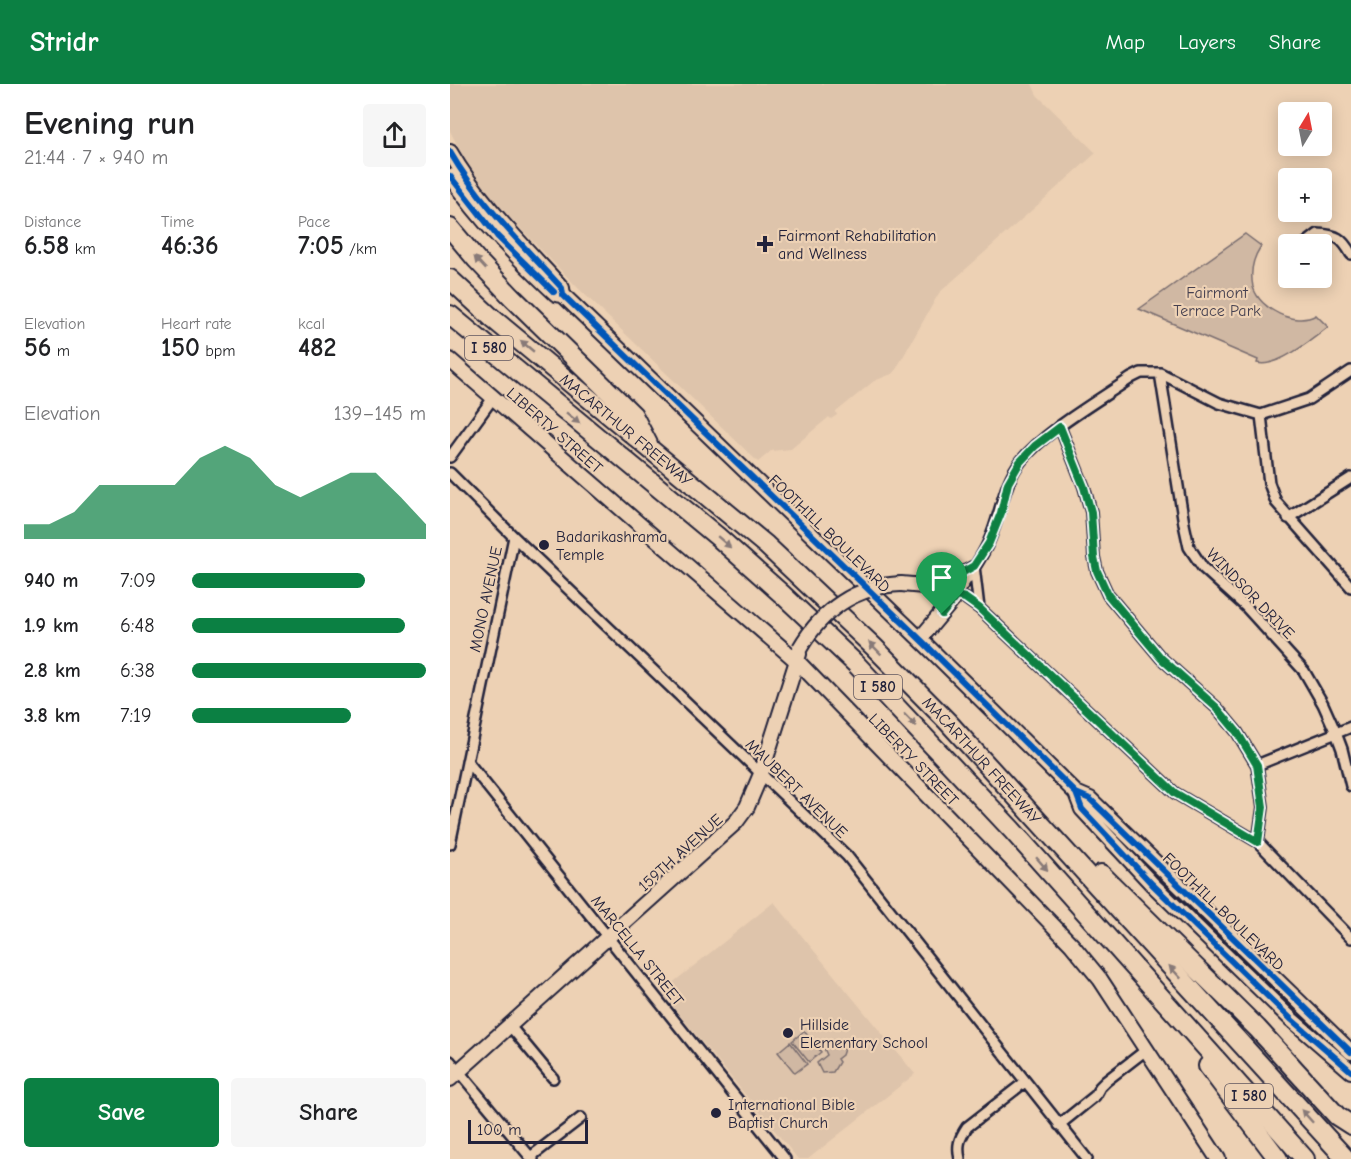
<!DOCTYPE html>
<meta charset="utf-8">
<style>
:root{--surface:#fff;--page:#f6f6f6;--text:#202124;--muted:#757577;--accent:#0b8043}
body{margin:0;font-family:"Comic Neue",sans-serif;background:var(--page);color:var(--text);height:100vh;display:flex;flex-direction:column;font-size:22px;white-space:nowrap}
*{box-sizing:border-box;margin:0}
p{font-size:20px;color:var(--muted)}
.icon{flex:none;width:33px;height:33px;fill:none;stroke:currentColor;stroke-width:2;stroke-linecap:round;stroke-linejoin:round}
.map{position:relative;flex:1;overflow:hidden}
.drawer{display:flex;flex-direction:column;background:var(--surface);width:450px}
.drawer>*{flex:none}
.needle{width:39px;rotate:10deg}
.fabs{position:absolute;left:828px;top:18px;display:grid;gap:12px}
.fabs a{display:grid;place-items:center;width:54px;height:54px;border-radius:6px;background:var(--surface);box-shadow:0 3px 15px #0003;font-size:30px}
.scale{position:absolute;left:18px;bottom:15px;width:120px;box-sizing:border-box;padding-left:6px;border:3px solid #22223b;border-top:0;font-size:16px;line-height:21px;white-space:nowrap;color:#22223b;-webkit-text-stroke:4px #edd1b4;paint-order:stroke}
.pin{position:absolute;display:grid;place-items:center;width:51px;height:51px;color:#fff;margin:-62px -26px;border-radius:50% 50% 50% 0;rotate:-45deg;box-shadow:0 0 6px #0007}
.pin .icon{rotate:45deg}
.round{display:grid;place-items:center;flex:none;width:63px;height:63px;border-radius:6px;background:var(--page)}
.summary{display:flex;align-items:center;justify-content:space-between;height:102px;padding:0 24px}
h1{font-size:33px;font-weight:700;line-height:45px}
.figures{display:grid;grid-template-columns:repeat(3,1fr);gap:9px;height:102px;padding:6px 24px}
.figures div{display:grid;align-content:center}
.figures b{font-size:26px;font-weight:700}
.figures small{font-size:16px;font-weight:400}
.figures p{font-size:16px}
.chart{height:168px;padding:12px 24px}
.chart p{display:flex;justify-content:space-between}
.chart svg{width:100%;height:108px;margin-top:6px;fill:var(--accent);opacity:.7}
.button{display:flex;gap:12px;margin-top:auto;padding:12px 24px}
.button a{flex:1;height:69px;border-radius:6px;background:var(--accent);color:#fff;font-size:24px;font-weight:700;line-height:69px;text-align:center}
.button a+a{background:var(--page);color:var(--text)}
ul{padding:0 24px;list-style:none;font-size:20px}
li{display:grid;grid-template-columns:96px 72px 1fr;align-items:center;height:45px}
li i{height:15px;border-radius:8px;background:var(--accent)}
header{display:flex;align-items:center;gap:36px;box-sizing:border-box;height:84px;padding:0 30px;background:var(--accent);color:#fff}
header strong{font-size:28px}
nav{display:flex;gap:33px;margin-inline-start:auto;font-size:21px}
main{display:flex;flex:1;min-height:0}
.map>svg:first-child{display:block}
</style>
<header>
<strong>Stridr</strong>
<nav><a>Map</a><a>Layers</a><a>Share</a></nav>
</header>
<main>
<section class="drawer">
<div class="summary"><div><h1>Evening run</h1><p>21:44 · 7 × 940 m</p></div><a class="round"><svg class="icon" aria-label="share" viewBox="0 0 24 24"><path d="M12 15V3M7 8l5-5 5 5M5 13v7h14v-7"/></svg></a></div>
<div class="figures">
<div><p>Distance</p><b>6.58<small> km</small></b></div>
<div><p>Time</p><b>46:36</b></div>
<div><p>Pace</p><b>7:05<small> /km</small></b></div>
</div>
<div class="figures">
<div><p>Elevation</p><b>56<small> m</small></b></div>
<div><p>Heart rate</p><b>150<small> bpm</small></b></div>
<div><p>kcal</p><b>482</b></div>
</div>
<div class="chart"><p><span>Elevation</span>139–145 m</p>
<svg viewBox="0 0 160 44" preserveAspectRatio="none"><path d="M0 44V38L10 38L20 33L30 22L40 22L50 22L60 22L70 11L80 6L90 11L100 22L110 27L120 22L130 17L140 17L150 27L160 38V44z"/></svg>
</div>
<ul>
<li><b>940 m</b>7:09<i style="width:74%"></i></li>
<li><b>1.9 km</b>6:48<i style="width:91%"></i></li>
<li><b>2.8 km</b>6:38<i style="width:100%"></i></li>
<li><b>3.8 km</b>7:19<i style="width:68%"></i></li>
</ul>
<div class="button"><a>Save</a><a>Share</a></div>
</section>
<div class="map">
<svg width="901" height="1075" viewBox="0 0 901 1075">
<rect width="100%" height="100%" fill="#edd1b4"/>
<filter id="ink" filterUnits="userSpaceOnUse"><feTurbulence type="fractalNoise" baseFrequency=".0167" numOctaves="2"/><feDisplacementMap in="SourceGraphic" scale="12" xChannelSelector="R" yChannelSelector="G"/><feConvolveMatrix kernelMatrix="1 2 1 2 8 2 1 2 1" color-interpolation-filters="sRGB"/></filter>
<g filter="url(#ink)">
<path fill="#dec4ab" d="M0 0H582L587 11 646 69 489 209 444 289 424 297 386 328 387 331 381 335 379 333 341 365 321 367 308 378 127 203 45 118 15 76 0 47Z
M324 818 465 990 358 1075H348L211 908Z"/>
<path fill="#d0b8a3" stroke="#796d6f" stroke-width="1.5" d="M795 150 811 162C803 174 800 189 803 203 810 226 846 243 866 231L878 243C863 255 826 285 807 279L808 276 689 225Z
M354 947 371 968 359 978 342 957Z
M380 956 394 965 392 971 387 975 389 978 383 988 372 989 367 979 377 971 373 962Z
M340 958 357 980 345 989 328 968Z"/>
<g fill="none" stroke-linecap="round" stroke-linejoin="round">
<defs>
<path id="street" d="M855 160 868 150C887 151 892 154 901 170
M901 287 859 315 811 331 769 319 710 289H691L681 294C648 317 595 347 571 377 553 399 551 431 539 457 531 476 517 494 506 512L515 514 529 524 725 709 808 758 901 854
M710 289 734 440 739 463 753 484 796 523 854 587 873 620 886 649 892 665 901 702
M811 331 819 399 826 418 901 503
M610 343 634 403 641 428 644 473 647 487 658 511 711 574 767 624 787 648 807 681 813 723 808 758
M0 373 43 314
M0 389 64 453 397 772 637 1075
M838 434 901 394
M492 530 486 503 524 482 529 524
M17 677 335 1075
M807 681 901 643
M0 760 64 453
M60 942 103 994
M0 977 82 1075
M609 1041 645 1012 650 1003 656 997 696 966
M83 1075V1071L131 1034
M510 1075C507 1062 509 1055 517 1043L575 998"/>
<path id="secondary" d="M0 68C30 120 72 160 112 204L113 211 474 559 626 709 640 715 901 968
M0 92C30 137 67 173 106 210L113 211
M0 276 348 578 622 861 650 895 768 1075
M451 500 486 503 506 512 470 555
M626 709 632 725 702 800 842 936 901 987
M0 995 286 738 297 723 311 690 349 570"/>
<g id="highway">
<path d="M0 144 26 175 62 213 183 331 198 360"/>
<path id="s1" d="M0 195 42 234 316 461 424 563 497 637 896 1075"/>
<path d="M0 231 268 453 333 511 406 580 562 746 855 1075"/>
<path d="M651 790 807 944 887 1032 901 1041"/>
<path d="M758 982 828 1075"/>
</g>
</defs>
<use href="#street" stroke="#22223b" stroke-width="14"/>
<use href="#secondary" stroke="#22223b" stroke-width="18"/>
<use href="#highway" stroke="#22223b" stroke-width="22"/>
<use href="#street" stroke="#edd1b4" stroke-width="9"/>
<use href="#secondary" stroke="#edd1b4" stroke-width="14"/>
<use href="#highway" stroke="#edd1b4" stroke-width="18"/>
<defs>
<path id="secondary-bridge" d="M350 564C372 526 406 502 451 500"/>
</defs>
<use href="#secondary-bridge" stroke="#22223b" stroke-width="18" stroke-linecap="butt"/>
<use href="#secondary-bridge" stroke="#edd1b4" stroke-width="14"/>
<defs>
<path id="cycleway" d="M0 68C30 120 72 160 112 204L113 211 474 559 626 709 640 715 901 968
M0 92 47 152 104 208
M626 709 632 725 702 800 842 936 901 987"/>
</defs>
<use href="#cycleway" stroke="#edd1b4" stroke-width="10"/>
<use href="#cycleway" stroke="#0057b8" stroke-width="6"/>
</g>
<defs><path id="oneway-solid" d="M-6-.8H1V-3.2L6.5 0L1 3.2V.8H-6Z" transform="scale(1.5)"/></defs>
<g fill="#887a78">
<use href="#oneway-solid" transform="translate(30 179) rotate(-133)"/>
<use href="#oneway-solid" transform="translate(77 262) rotate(-140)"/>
<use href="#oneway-solid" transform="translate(123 334) rotate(39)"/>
<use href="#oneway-solid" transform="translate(274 458) rotate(41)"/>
<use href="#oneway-solid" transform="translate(425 564) rotate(-135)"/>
<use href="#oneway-solid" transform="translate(460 636) rotate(46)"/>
<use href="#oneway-solid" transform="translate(592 780) rotate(49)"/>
<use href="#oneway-solid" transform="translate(725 888) rotate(-133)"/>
<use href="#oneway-solid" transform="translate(857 1032) rotate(-132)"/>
</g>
</g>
<g fill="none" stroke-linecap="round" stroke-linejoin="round" filter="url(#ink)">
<defs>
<path id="route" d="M610 343 634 403 641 428 644 473 647 487 658 511 711 574 767 624 787 648 807 681 813 723 808 758 725 709 529 524 515 514 506 512 492 530 486 503 524 482 539 459 551 429 558 399 570 378 585 362Z"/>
</defs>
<use href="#route" stroke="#fff" stroke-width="12"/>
<use href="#route" stroke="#0b8043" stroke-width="8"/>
</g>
<g fill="#22223b" stroke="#edd1b4" stroke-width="2">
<path d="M312 151h6v6h6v6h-6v6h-6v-6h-6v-6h6z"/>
<circle cx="94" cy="461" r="6"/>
<circle cx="338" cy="949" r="6"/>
<circle cx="266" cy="1029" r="6"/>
</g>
<g text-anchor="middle" stroke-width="4.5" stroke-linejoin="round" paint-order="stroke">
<g fill="#edd1b4" stroke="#5f565f" stroke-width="1.5">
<rect x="15" y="252" width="48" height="24" rx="4.5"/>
<rect x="404" y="591" width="48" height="24" rx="4.5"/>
<rect x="775" y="1000" width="48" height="24" rx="4.5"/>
</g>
<g font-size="15" font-weight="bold" fill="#22223b">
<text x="39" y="269">I 580</text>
<text x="428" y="608">I 580</text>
<text x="799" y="1017">I 580</text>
</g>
<g font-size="16" fill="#22223b" stroke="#edd1b4" text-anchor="start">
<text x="328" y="157">Fairmont Rehabilitation<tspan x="328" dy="18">and Wellness</tspan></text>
<text x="106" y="458">Badarikashrama<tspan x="106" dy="18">Temple</tspan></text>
<text x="350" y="946">Hillside<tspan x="350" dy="18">Elementary School</tspan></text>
<text x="278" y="1026">International Bible<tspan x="278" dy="18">Baptist Church</tspan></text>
</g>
<g font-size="16" fill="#454050" stroke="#edd1b4">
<text x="767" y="214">Fairmont<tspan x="767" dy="18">Terrace Park</tspan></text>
</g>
<g font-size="16" fill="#22223b" stroke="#edd1b4">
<text transform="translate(105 346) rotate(41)" y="6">LIBERTY STREET</text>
<text dy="6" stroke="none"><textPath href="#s1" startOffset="232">MACARTHUR FREEWAY</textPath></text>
<text transform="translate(380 449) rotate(44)" y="6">FOOTHILL BOULEVARD</text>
<text transform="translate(801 509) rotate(46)" y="6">WINDSOR DRIVE</text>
<text transform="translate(35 515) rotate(-78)" y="6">MONO AVENUE</text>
<text transform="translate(464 675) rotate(46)" y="6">LIBERTY STREET</text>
<text dy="6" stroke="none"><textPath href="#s1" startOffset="718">MACARTHUR FREEWAY</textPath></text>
<text transform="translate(347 704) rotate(44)" y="6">MAUBERT AVENUE</text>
<text transform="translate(230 768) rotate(-42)" y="6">159TH AVENUE</text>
<text transform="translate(774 827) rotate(44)" y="6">FOOTHILL BOULEVARD</text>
<text transform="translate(188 866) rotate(51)" y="6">MARCELLA STREET</text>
</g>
</g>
</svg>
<div class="fabs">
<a><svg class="needle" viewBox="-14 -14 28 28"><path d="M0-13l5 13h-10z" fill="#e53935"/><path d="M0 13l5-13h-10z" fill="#757577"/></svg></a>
<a>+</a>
<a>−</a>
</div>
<div class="scale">100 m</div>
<div class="pin" style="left:492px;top:530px;background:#1e9e55"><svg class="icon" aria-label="arrive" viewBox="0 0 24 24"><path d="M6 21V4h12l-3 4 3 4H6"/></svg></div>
</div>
</main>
